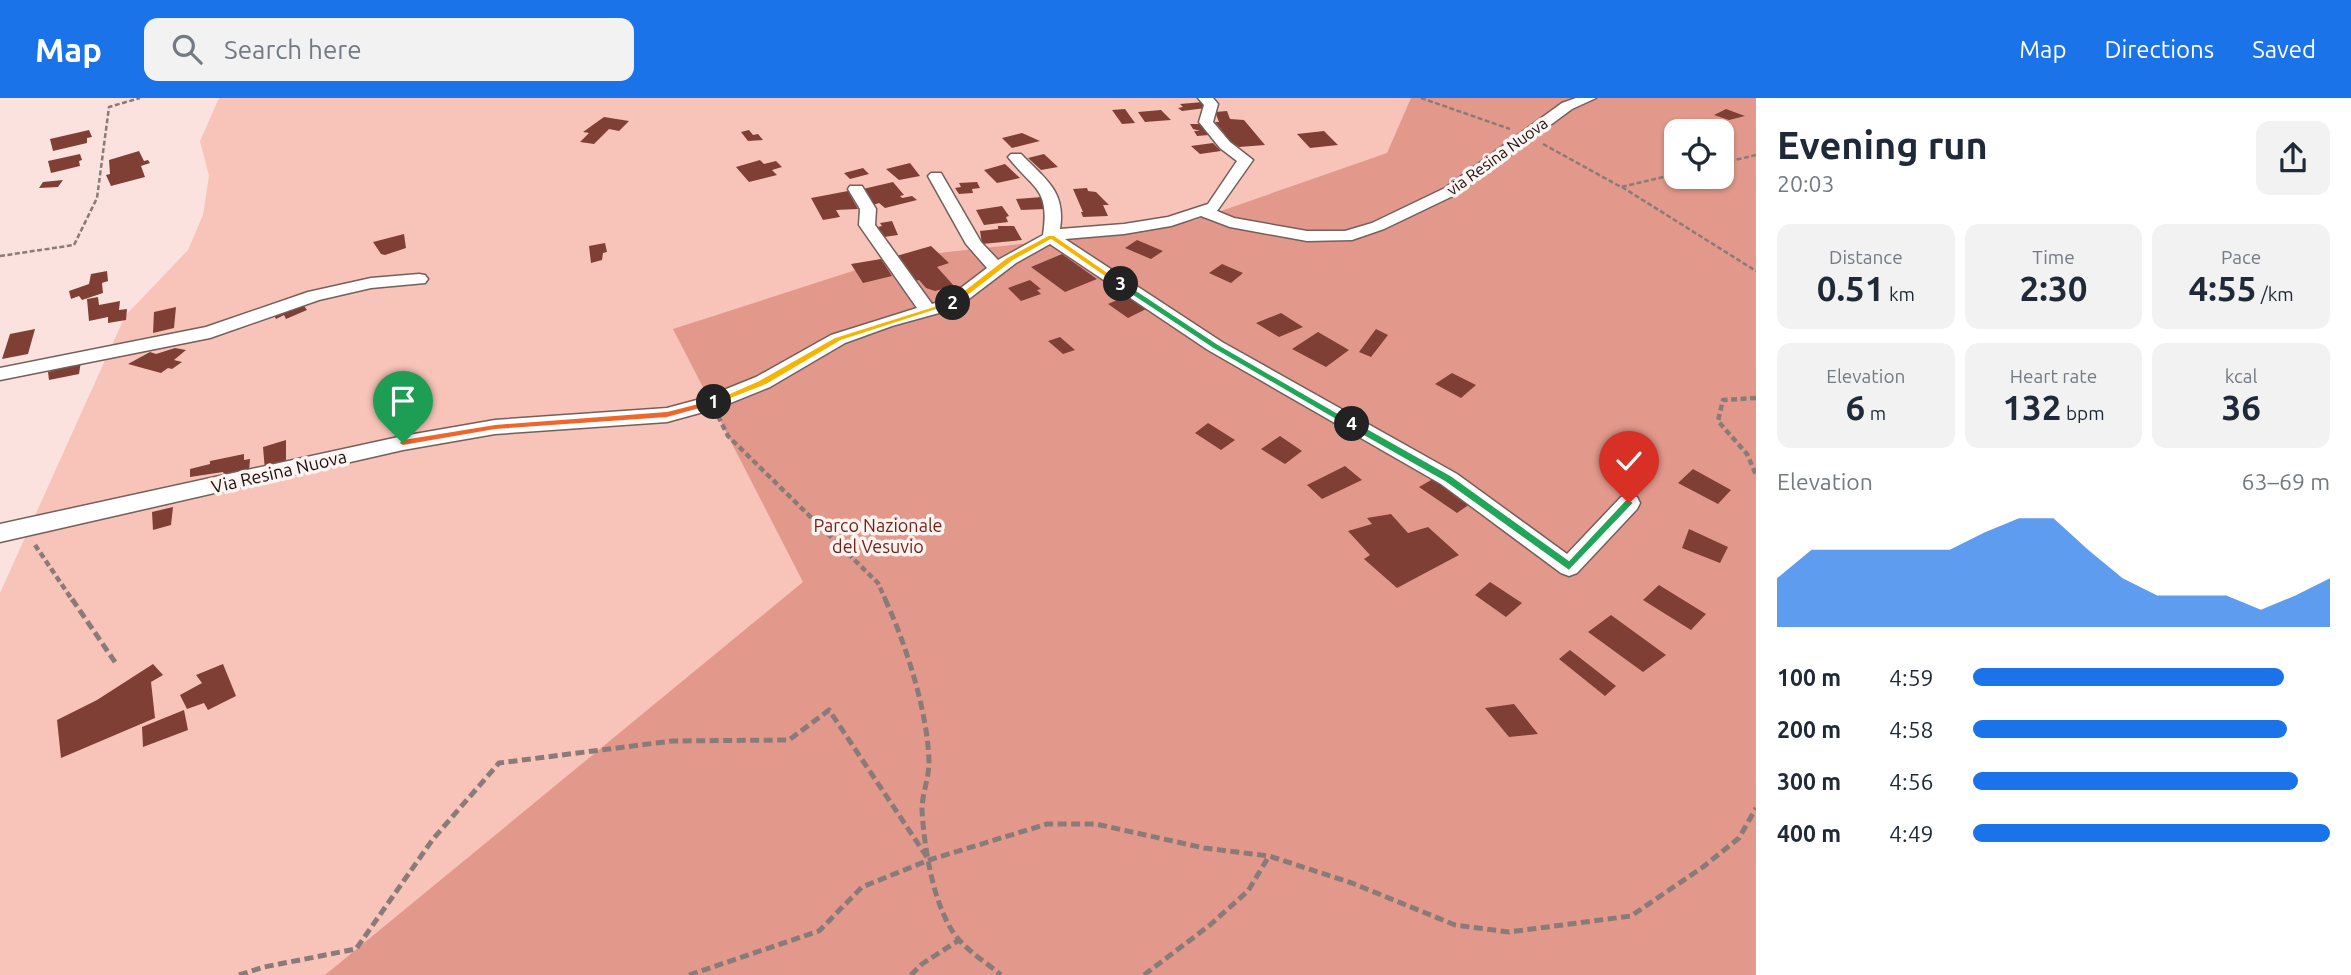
<!DOCTYPE html>
<meta charset="utf-8">
<style>
:root{--surface:#fff;--page:#f2f2f3;--text:#1f2937;--muted:#747a83;--accent:#1a73e8}
body{margin:0;font-family:Ubuntu,sans-serif;background:var(--page);color:var(--text);height:100vh;display:flex;flex-direction:column;font-size:26px;white-space:nowrap}
*{box-sizing:border-box;margin:0}
p{font-size:23px;color:var(--muted)}
.icon{flex:none;width:38px;height:38px;fill:none;stroke:currentColor;stroke-width:2;stroke-linecap:round;stroke-linejoin:round}
.map{position:relative;flex:1;overflow:hidden}
.sheet{display:flex;flex-direction:column;background:var(--surface);width:595px}
.sheet>*{flex:none}
.tools{position:absolute;left:1664px;top:21px;display:grid;gap:14px}
.tools a{display:grid;place-items:center;width:70px;height:70px;border-radius:14px;background:var(--surface);box-shadow:0 2px 5px #0004;font-size:35px}
.pin{position:absolute;display:grid;place-items:center;width:60px;height:60px;color:#fff;margin:-72px -30px;border-radius:50% 50% 50% 0;rotate:-45deg;box-shadow:0 0 7px #0007}
.pin .icon{rotate:45deg}
.km{position:absolute;width:35px;height:35px;margin:-18px;border-radius:50%;background:#222;color:#fff;font-size:19px;line-height:35px;text-align:center}
.round{display:grid;place-items:center;flex:none;width:74px;height:74px;border-radius:14px;background:var(--page)}
.headline{display:flex;align-items:center;justify-content:space-between;height:119px;padding:0 21px}
h1{font-size:38px;font-weight:700;line-height:52px}
.metrics{display:grid;grid-template-columns:repeat(3,1fr);gap:10px;height:119px;padding:7px 21px}
.metrics div{display:grid;align-content:center;border-radius:14px;background:var(--page);text-align:center}
.metrics b{font-size:35px;font-weight:700}
.metrics small{font-size:19px;font-weight:400}
.metrics p{font-size:19px}
.chart{height:196px;padding:14px 21px}
.chart p{display:flex;justify-content:space-between}
.chart svg{width:100%;height:126px;margin-top:7px;fill:var(--accent);opacity:.7}
ul{padding:0 21px;list-style:none;font-size:23px}
li{display:grid;grid-template-columns:112px 84px 1fr;align-items:center;height:52px}
li i{height:18px;border-radius:9px;background:var(--accent)}
header{display:flex;align-items:center;gap:42px;box-sizing:border-box;height:98px;padding:0 35px;background:var(--accent);color:#fff}
header strong{font-size:33px}
nav{display:flex;gap:38px;margin-inline-start:auto;font-size:24px}
.search{width:490px;height:63px;background:var(--page);display:flex;align-items:center;gap:18px;box-sizing:border-box;padding:0 24px;border-radius:14px;color:var(--muted);font-size:26px}
main{display:flex;flex:1;min-height:0}
.map>svg:first-child{display:block}
</style>
<header>
<strong>Map</strong>
<div class="search"><svg class="icon" aria-label="search" viewBox="0 0 24 24"><circle cx="10" cy="10" r="6"/><path d="M15 15l6 6"/></svg>Search here</div>
<nav><a>Map</a><a>Directions</a><a>Saved</a></nav>
</header>
<main>
<div class="map">
<svg width="1756" height="877" viewBox="0 0 1756 877">
<rect width="100%" height="100%" fill="#fbe2de"/>
<path fill="#f8c4ba" fill-rule="evenodd" d="M219 0H1756V877H0V495L125 218 188 152 203 117 209 78 200 43ZM1676 33H1722V79H1676Z"/>
<path fill="#e2998c" fill-rule="evenodd" d="M1411 0H1756V877H325L803 484 673 231 893 160 1157 131 1195 122 1387 55ZM1676 33H1722V79H1676Z"/>
<path fill="#7f3f35" d="M1203 4 1206 10 1182 13 1178 10 1183 9 1180 6Z
M1125 11 1135 25 1122 26 1112 12Z
M1726 11 1745 18 1729 22 1714 17Z
M1161 12 1171 22 1145 24 1138 14Z
M1227 13 1230 21 1244 22 1265 47 1239 49 1231 44 1215 24H1219L1215 14Z
M604 19 629 23 619 33 609 31 594 46 580 44 589 35 583 34Z
M1190 26H1201L1209 37 1197 38 1194 33H1200L1193 31Z
M89 32 92 39 87 40V45L53 53 50 41Z
M749 32 753 37 758 36 763 42 748 43 741 34Z
M1324 33 1338 47 1310 50 1297 36Z
M1022 35 1040 43 1012 50 1002 40Z
M1213 45 1221 53 1200 56 1191 48Z
M139 53 144 63 148 62 150 65 141 68 145 79 111 88 106 77 110 76 109 62Z
M80 56 82 62 79 63 80 68 51 75 48 63Z
M1044 56 1058 69 1041 72 1028 60Z
M760 62 764 66 776 63 782 69 772 72 777 77 749 84 736 69Z
M910 65 920 78 899 82 886 71Z
M1005 66 1020 80 997 85 984 72Z
M863 70 869 76 850 81 844 75Z
M63 82 58 89 39 90 43 84Z
M893 84 904 97 900 98 902 100 912 98 917 102 885 110 879 105 873 107 863 91Z
M977 84 980 90 972 91 973 95 959 96 955 90 961 89 959 85Z
M1087 90 1088 93 1096 94 1109 107H1103L1108 118 1083 119 1081 114H1083L1073 91Z
M848 93 858 111 836 112 840 119 823 122 811 100Z
M1042 99 1046 111 1021 112 1016 101Z
M1002 108 1009 118 1006 119 1008 124 984 127 976 112Z
M892 123 898 137 884 139 878 129 882 128 880 125Z
M998 128H1014L1022 142 982 146 980 133 998 131Z
M404 136 406 150 385 157 381 156 373 144Z
M1137 142 1163 153 1151 161 1125 150Z
M605 145 607 154 603 155 602 162 591 165 589 148Z
M931 148 949 165 937 169 954 188 935 193 926 190 919 182 915 183 893 159Z
M1062 156 1097 181 1065 194 1031 169Z
M881 161 892 178 863 185 851 166Z
M1222 166 1243 175 1231 185 1209 175Z
M107 173 108 183 102 185 103 195 82 202 79 198 71 201 69 193 89 186 91 176Z
M1030 182 1041 191 1037 192 1041 196 1021 203 1008 190Z
M1126 198 1146 211 1128 220 1108 206Z
M98 199 99 207 120 203 119 212 127 211 126 222 108 225V219L89 223 87 201Z
M302 205 307 212 286 221 284 217 276 221 273 215Z
M176 209 174 230 153 235 154 214Z
M1281 215 1303 229 1279 239 1256 225Z
M35 231 28 256 2 261 10 236Z
M1376 231 1388 237 1371 259 1359 254Z
M1318 234 1349 252 1326 269 1292 251Z
M1060 239 1075 252 1063 256 1048 243Z
M175 250 186 252 174 262 182 264 172 271 168 270 161 275 128 266 150 254 156 256Z
M81 263 79 276 49 282 48 274 59 271 60 268Z
M1452 275 1476 287 1461 300 1435 286Z
M1208 325 1235 342 1221 352 1195 335Z
M1280 338 1302 353 1285 366 1261 351Z
M286 342V368L265 373 263 349Z
M244 356V362L250 361 249 375 226 380 223 374 190 379V371L210 366V363Z
M1345 368 1362 382 1322 401 1307 387Z
M1693 371 1731 392 1718 406 1678 385Z
M1433 381 1470 406 1457 415 1419 389Z
M173 409 171 427 153 432 152 414Z
M1391 416 1408 435 1428 429 1459 457 1397 490 1364 461 1370 457 1348 433 1372 426 1367 420Z
M1689 431 1728 449 1720 465 1682 450Z
M1490 484 1522 505 1506 519 1475 497Z
M1659 487 1706 516 1691 532 1643 502Z
M1611 517 1666 557 1643 574 1588 534Z
M1570 552 1616 588 1605 598 1559 561Z
M153 566 163 577 151 584 155 620 61 660 57 622 97 602Z
M223 566 236 598 208 612 204 605 187 611 180 597 202 585 196 577Z
M1514 606 1538 636 1509 639 1485 610Z
M184 612 188 632 143 649 142 629Z"/>
<g fill="none" stroke-linecap="round" stroke-linejoin="round">
<defs>
<path id="minor" d="M1198 0H1213L1218 6 1213 24 1230 44 1253 62 1217 113 1234 120 1307 133H1345L1372 125 1445 90 1562 5 1576 0H1596L1572 11 1457 96 1384 131 1352 142 1307 143 1230 129 1201 118 1171 128 1124 136 1065 141 1222 244 1457 376 1567 456 1621 399 1629 397 1637 399 1640 405 1637 411 1577 475 1569 478 1561 475 1441 386 1208 252 1050 146 1016 165 957 210 892 228 845 245 770 289 718 310 667 324 495 336 403 352 0 444V426L403 338 495 322 667 310 704 300 756 279 831 237 917 210 859 127 860 111 848 91 850 88H862L876 111 875 127 932 206 945 202 987 170 966 146 928 78 931 75H941L981 144 998 162 1043 137C1050 90 1034 92 1008 59L1011 56H1021C1046 82 1066 93 1060 131L1124 126 1168 119 1208 106 1237 63 1220 50 1199 24 1204 7Z
M419 176 425 177 428 181 425 185 371 190 319 202 210 240 0 282V270L206 229 308 194 371 180Z"/>
</defs>
<use href="#minor" stroke="#745f5b" stroke-width="3"/>
<path stroke="#8b7b78" stroke-width="2.5" stroke-dasharray="5 2.5" stroke-linecap="butt" d="M1421 0 1510 31
M1543 46 1621 89 1676 76
M1722 65 1756 57
M1622 89 1756 173
M0 158 74 147 97 100 109 9 140 0"/>
<path stroke="#8b7b78" stroke-width="4.5" stroke-dasharray="6 3.5" stroke-linecap="butt" d="M1756 300 1723 302 1718 323 1747 356 1756 377
M718 318 728 338 878 485 886 503
M35 447 73 503"/>
<path stroke="#8b7b78" stroke-width="5" stroke-dasharray="9 4.5" stroke-linecap="butt" d="M72 501 117 567
M885 501C906 546 928 615 929 664 929 680 922 696 922 712 924 749 934 815 960 843 972 856 988 866 1001 877
M239 877 264 869 356 851 433 741 499 665 672 643 789 642 829 612 929 762
M689 877 819 833 862 789 929 762 1047 726H1096L1204 750 1269 758 1352 785 1455 827 1509 834 1631 818 1703 769 1739 740 1756 710
M911 877 922 866 959 842
M1144 877 1210 827 1248 793 1269 758"/>
<use href="#minor" fill="#fff" fill-rule="evenodd"/>
</g>
<path fill="#f0652b" stroke="#fff" stroke-width="2" d="M714 301 718 302V306L667 320 495 332 403 348 398 345 403 341 495 326 667 313Z"/>
<path fill="#f5b400" stroke="#fff" stroke-width="2" d="M950 203 958 205 841 243 766 287 718 306 709 304 759 282 835 239Z"/>
<path fill="#f5b400" stroke="#fff" stroke-width="2" d="M1048 137H1054L1125 186 1118 188 1051 142 1013 163 956 207H950V203L1007 159Z"/>
<path fill="#22a559" stroke="#fff" stroke-width="2" d="M1118 184H1124L1218 246 1357 326 1348 329 1212 250 1118 188Z"/>
<path fill="#22a559" stroke="#fff" stroke-width="2" d="M1348 324H1356L1452 378 1569 462 1625 402 1629 401 1634 405 1569 473 1445 384 1348 329Z"/>
<g text-anchor="middle" stroke-width="7" stroke-linejoin="round" paint-order="stroke">
<g font-size="16" fill="#18100f" stroke="#fdf3f1">
<text transform="translate(1497 58) rotate(-36)" y="6">via Resina Nuova</text>
</g>
<g font-size="18" fill="#18100f" stroke="#fdf3f1">
<text transform="translate(279 374) rotate(-13)" y="6">Via Resina Nuova</text>
</g>
<g font-size="18" fill="#731f14" stroke="#fdf3f1">
<text x="878" y="434">Parco Nazionale<tspan x="878" dy="21">del Vesuvio</tspan></text>
</g>
</g>
</svg>
<div class="tools">
<a><svg class="icon" aria-label="locate" viewBox="0 0 24 24"><circle cx="12" cy="12" r="6"/><path d="M12 2v4M12 18v4M2 12h4M18 12h4"/></svg></a>
</div>
<div class="pin" style="left:403px;top:345px;background:#1e9e55"><svg class="icon" aria-label="arrive" viewBox="0 0 24 24"><path d="M6 21V4h12l-3 4 3 4H6"/></svg></div>
<div class="pin" style="left:1629px;top:405px;background:#d93025"><svg class="icon" aria-label="check" viewBox="0 0 24 24"><path d="M5 12l5 5 9-10"/></svg></div>
<b class="km" style="left:714px;top:304px">1</b>
<b class="km" style="left:953px;top:205px">2</b>
<b class="km" style="left:1121px;top:186px">3</b>
<b class="km" style="left:1352px;top:326px">4</b>
</div>
<section class="sheet">
<div class="headline"><div><h1>Evening run</h1><p>20:03</p></div><a class="round"><svg class="icon" aria-label="share" viewBox="0 0 24 24"><path d="M12 15V3M7 8l5-5 5 5M5 13v7h14v-7"/></svg></a></div>
<div class="metrics">
<div><p>Distance</p><b>0.51<small> km</small></b></div>
<div><p>Time</p><b>2:30</b></div>
<div><p>Pace</p><b>4:55<small> /km</small></b></div>
</div>
<div class="metrics">
<div><p>Elevation</p><b>6<small> m</small></b></div>
<div><p>Heart rate</p><b>132<small> bpm</small></b></div>
<div><p>kcal</p><b>36</b></div>
</div>
<div class="chart"><p><span>Elevation</span>63–69 m</p>
<svg viewBox="0 0 160 44" preserveAspectRatio="none"><path d="M0 44V27L10 17L20 17L30 17L40 17L50 17L60 11L70 6L80 6L90 17L100 27L110 33L120 33L130 33L140 38L150 33L160 27V44z"/></svg>
</div>
<ul>
<li><b>100 m</b>4:59<i style="width:87%"></i></li>
<li><b>200 m</b>4:58<i style="width:88%"></i></li>
<li><b>300 m</b>4:56<i style="width:91%"></i></li>
<li><b>400 m</b>4:49<i style="width:100%"></i></li>
</ul>
</section>
</main>
